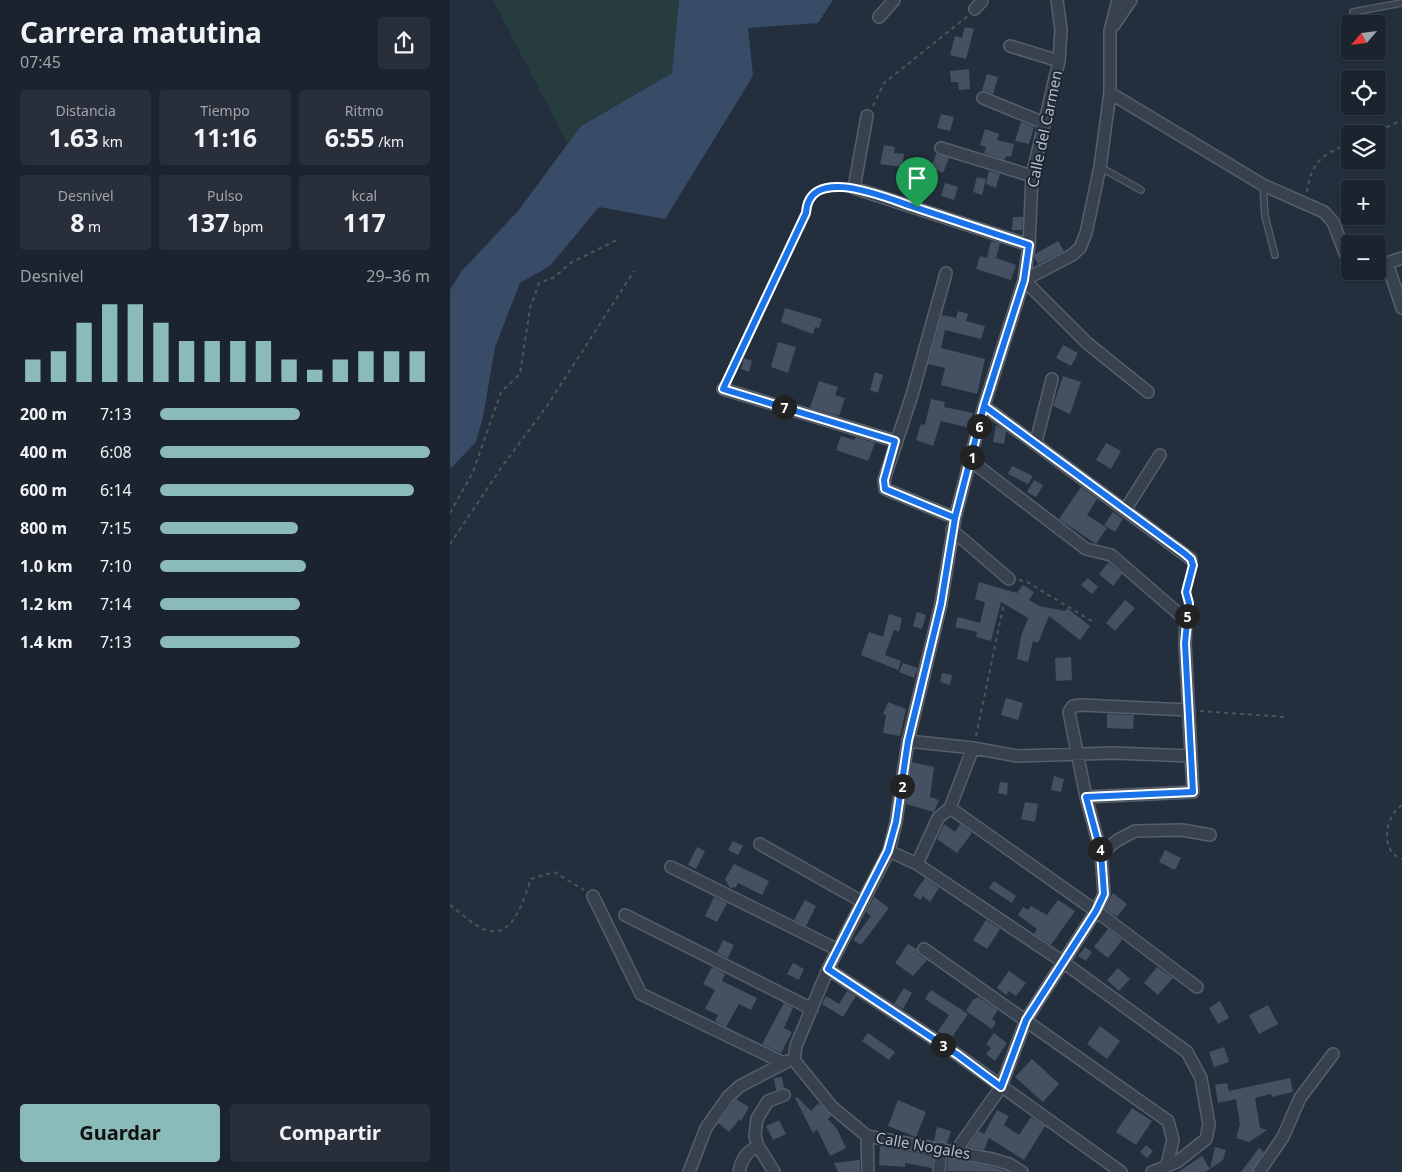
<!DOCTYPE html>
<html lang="es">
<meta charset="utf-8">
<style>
:root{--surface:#1b232e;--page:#282f3a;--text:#f1f3f6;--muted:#a0a4aa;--line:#39404a;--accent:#8bbbb9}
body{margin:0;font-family:"Noto Sans",sans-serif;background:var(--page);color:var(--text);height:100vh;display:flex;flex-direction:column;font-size:19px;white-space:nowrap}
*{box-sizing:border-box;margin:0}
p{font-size:16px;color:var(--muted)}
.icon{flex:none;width:28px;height:28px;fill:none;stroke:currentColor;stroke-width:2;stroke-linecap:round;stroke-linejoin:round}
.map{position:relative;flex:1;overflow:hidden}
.details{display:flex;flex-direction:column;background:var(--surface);width:450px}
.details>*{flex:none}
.needle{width:32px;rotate:242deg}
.tools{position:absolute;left:891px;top:15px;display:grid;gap:10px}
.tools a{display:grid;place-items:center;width:45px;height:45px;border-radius:5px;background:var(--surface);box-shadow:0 1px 4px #0004,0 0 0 1px var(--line);font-size:25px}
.pin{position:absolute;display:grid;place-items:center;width:42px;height:42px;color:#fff;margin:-51px -21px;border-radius:50% 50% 50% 0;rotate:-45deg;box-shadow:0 0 5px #0007}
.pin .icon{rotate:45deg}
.km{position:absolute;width:25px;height:25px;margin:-12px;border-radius:50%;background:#222;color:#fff;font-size:14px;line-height:25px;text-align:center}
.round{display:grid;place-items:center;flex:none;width:52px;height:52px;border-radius:5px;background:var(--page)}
.headline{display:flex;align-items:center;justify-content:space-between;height:85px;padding:0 20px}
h1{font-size:28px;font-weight:700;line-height:38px}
.stats{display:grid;grid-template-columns:repeat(3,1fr);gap:8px;height:85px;padding:5px 20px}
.stats div{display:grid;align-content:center;border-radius:5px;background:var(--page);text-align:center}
.stats b{font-size:25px;font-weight:700}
.stats small{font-size:14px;font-weight:400}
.stats p{font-size:14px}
.chart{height:140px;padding:10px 20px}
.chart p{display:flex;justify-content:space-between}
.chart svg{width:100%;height:90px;margin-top:5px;stroke:var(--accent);stroke-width:6}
.button{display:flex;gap:10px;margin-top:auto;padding:10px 20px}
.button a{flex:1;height:58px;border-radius:5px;background:var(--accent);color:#111;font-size:20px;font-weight:700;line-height:58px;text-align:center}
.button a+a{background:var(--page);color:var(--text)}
ul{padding:0 20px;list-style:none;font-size:16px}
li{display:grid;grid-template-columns:80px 60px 1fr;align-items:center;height:38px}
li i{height:12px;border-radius:6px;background:var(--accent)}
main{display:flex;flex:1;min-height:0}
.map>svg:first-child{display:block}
</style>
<main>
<section class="details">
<div class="headline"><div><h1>Carrera matutina</h1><p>07:45</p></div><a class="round"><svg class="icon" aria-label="share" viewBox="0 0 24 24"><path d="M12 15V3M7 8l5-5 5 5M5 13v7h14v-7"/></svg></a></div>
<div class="stats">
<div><p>Distancia</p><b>1.63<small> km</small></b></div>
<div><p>Tiempo</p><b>11:16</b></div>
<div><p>Ritmo</p><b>6:55<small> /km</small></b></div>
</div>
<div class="stats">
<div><p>Desnivel</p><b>8<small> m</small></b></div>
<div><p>Pulso</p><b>137<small> bpm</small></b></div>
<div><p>kcal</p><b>117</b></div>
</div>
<div class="chart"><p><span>Desnivel</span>29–36 m</p>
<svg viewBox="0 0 160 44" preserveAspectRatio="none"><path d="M5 44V33M15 44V29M25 44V15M35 44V6M45 44V6M55 44V15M65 44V24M75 44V24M85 44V24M95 44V24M105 44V33M115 44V38M125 44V33M135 44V29M145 44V29M155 44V29"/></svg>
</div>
<ul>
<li><b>200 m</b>7:13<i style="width:52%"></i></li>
<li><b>400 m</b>6:08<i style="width:100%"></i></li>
<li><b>600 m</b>6:14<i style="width:94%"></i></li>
<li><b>800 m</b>7:15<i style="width:51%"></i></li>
<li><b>1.0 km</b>7:10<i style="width:54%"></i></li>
<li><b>1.2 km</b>7:14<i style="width:52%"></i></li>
<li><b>1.4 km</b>7:13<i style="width:52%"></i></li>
</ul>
<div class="button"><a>Guardar</a><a>Compartir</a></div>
</section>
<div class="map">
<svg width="952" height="1172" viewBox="0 0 952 1172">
<rect width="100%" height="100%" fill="#242f3e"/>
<path fill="#263c3f" d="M43 0H229L222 73 131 125 118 145Z"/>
<path fill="#394c67" d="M229 0H383L368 23 298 28 303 76 215 219 149 207 100 266 70 283 45 347 33 417 26 442 0 469V290L11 272 68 211 131 126 222 73Z"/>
<path fill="#455162" d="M515 27 524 29 516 59 500 55 505 36 512 38Z
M519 69 520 89 509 90 508 82H501L500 71Z
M537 74 548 77 543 94 532 90Z
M491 114 504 117 500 131 487 128Z
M571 122 584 127 579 144 565 141Z
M535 129 549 134 547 140 564 144 561 157 556 156 554 160 534 153 536 147 530 145Z
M434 145 445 147 444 153 454 154 452 167 430 164Z
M486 154 499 158 493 173 481 168Z
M539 171 550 174 546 188 536 184Z
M527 177 536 179 532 195 523 192Z
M495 183 508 187 504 200 491 196Z
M563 217H573L572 230H562Z
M541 241 550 243 546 258 566 265 561 280 526 269 530 256 537 258Z
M608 241 614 251 588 264 585 259V254Z
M335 308 372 319 369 328 365 327 363 334 331 322Z
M508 311 518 314 516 321 535 326 531 339 495 330 491 348 535 359 527 394 491 385 495 368 478 364 492 315 506 318Z
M328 342 346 347 338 373 321 367Z
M613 345 628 353 621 366 606 358Z
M294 358 302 361 299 372 291 369Z
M425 372 433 375 428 393 420 390Z
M613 376 631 382 620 414 603 406Z
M369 381 388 387 385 395 395 398 389 416 360 408Z
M481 399 495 402 494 407 523 413 520 428 491 421 483 446 466 440 471 424 475 425Z
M546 425 556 431 554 444 543 442Z
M391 436 404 440 406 437 425 443 418 461 386 450Z
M656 443 671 451 661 469 646 460Z
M562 466 583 476 578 484 558 474Z
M584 480 593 485 586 497 577 492Z
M631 487 647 499 637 515 657 528 646 544 609 519Z
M663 512 673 519 665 532 654 525Z
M658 563 672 574 663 586 649 574Z
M638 578 648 587 642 594 631 585Z
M529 582 567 593 573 585 584 592 579 600 589 606 615 611 617 608 640 626 630 640 599 616 588 643 583 641 578 662 567 659 571 636 578 618 551 602 541 641 526 637 527 632 505 627 508 617 530 623 535 602 525 599Z
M675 600 685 608 665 631 656 623Z
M467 612 476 615 472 629 463 626Z
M439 614 452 618 449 632 444 630 435 655 451 661 448 670 411 655 419 632 433 637Z
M621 657 622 680 606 681 605 658Z
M453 663 468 668 464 678 449 672Z
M492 673 502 675 500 685 490 682Z
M556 698 573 703 568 720 551 715Z
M438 702 456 709 450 736 433 733 436 715 433 714Z
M657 714 684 715 683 729 657 728Z
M462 762 484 767 480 797 489 800 484 812 456 804Z
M604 776 614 779 611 792 601 790Z
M550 782 558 783 557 795 548 793Z
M575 802 588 804 585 822 571 819Z
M494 824 505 832 510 824 522 833 507 853 487 839Z
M283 841 293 846 288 855 278 850Z
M247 847 255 851 246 869 238 865Z
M715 850 731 858 725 870 709 862Z
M284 864 319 881 312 895 288 883 286 887 280 888 275 879Z
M475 878 489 888 480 902 473 896 470 900 463 895Z
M544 881 566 896 562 903 539 888Z
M663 893 677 904 667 917 655 909Z
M264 897 277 903 267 922 255 916Z
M424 897 439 908 411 945 403 940 421 916 416 912Z
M355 900 366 906 356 926 344 920Z
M608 900 625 911 601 945 584 934 587 929 568 915 573 907 578 910 581 906 597 915Z
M536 920 550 929 537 949 523 940Z
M658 929 672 940 658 958 644 947Z
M273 940 284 945 278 958 267 953Z
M458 944 467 949 469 955 477 960 463 976 445 963Z
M635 947 642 952 636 961 628 956Z
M343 963 354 969 349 980 337 974Z
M262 967 275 974 272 981 307 998 301 1010 289 1004 276 1027 265 1021 268 1015 255 1009 265 990 253 984Z
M707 967 723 978 708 995 694 983Z
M668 968 680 979 669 991 657 980Z
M559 971 576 983 566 996 559 991 556 995 547 988Z
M454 988 462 993 453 1009 444 1004Z
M481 990 518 1014 500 1040 488 1031 499 1015 475 999Z
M397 991 406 996 393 1017 372 1004 376 996 389 1004Z
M528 997 548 1010 542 1019 546 1022 542 1029 516 1011 522 1001Z
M770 1001 779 1018 768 1024 759 1008Z
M334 1003 343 1008 334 1028 342 1032 331 1053 312 1044Z
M818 1005 828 1024 809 1034 799 1015Z
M650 1026 670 1041 657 1059 637 1044Z
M418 1033 445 1052 439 1060 412 1041Z
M544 1033 557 1043 545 1061 536 1054 541 1048 536 1044Z
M774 1047 779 1062 764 1067 759 1052Z
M582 1059 609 1084 593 1102 565 1077Z
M332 1077 334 1088 326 1090 324 1078Z
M840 1078 843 1092 822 1097 821 1094 805 1098 810 1128 817 1130 799 1142 786 1138 790 1124 786 1099 768 1103 765 1085 777 1083 779 1091Z
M347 1097 361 1111 369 1103 381 1116 378 1119 387 1129 396 1148 380 1156 367 1129 363 1133 345 1098Z
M286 1099 299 1107 291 1121 289 1120 279 1132 268 1123Z
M448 1100 476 1112 466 1137 438 1126Z
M682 1108 702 1121 686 1145 666 1132Z
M547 1110 559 1116 554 1125 569 1135 581 1117 595 1126 574 1160 539 1138 534 1150 518 1147 529 1131 534 1134Z
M329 1120 336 1134 323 1140 316 1126Z
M487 1127 501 1131 497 1143 484 1141Z
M696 1145 703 1151 697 1158 690 1152Z
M430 1146 483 1156 482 1168 455 1163V1167L429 1165Z
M765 1147 776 1150 773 1160 760 1169Z
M809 1148 814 1152 802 1172H791Z
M752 1156 760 1169 755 1172H728Z
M498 1158 540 1166 558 1172 497 1171Z
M410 1160V1172H388L384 1163Z"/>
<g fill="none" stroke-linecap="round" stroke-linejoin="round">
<defs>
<path id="service" d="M903 12 952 3
M650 167 691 190
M813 186 815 216 825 255"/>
<path id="minor" d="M668 0 660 31V93L650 167 636 233 630 248 622 255 574 280 637 343 698 392
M525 9 532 1 531 0
M429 17 444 0
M664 25 681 0
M560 46 609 61
M660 93 813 185 874 212 883 222 900 266
M533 98 594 123
M417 116 404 188 579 245
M491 148 582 176
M952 258 937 263 952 308
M496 273 462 395 434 480 435 489 505 518
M273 389 445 441
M534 406 741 559
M586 442 602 379
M521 461 636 549 661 555 736 620 735 643 743 792 636 797
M675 510 710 455
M502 530 559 579
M458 741 523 748 568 756 664 753 741 756
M500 808 646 911 747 987
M310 844 411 901
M439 851 467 864 613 962 737 1052 751 1078 759 1125 756 1139 727 1162 702 1172
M651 853 668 840 685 831 732 830 760 835
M467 864 488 818 500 808 523 748
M221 867 388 950
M143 896 191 994 334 1063
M175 915 362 1009
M474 949 718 1121 723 1140 717 1165
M378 969 508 1055 671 1172
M344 1060 346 1046 378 969 439 851 446 822 458 741 491 604 505 518 534 406 574 280 579 245 582 176 609 61 611 30 607 0
M344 1060 382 1107 417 1136 542 1159 559 1164 572 1172
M417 1136 418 1172
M506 1151 551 1087 576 1020 646 911 654 894 651 853 636 797 619 712 623 706 632 705 738 710
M239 1172 256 1128 278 1097 290 1086 338 1061
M289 1172C291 1160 297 1151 308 1146
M324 1172 308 1146 305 1136 307 1119 318 1101 334 1095
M489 1172 491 1148
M809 1172 833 1137 850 1098 883 1054"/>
</defs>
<use href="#service" stroke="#565f6c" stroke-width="8"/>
<use href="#minor" stroke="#565f6c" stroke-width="14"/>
<path stroke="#44595c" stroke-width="2" stroke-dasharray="4 4" stroke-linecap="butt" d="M423 106 434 83 518 16
M922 134 952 120
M857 192C861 162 873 153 900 144
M277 379 356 213C357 194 374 185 392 187
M0 513 23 472 51 392 70 374 80 308 89 283 103 278 122 262 167 240
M0 544 51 468 97 406 184 271
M569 580 577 582 645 623
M738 608 736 592 742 569
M750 711 835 717
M526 736 557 589
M952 805C935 816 929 851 952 859
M0 905C11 913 24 926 36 930 64 940 74 897 81 879L104 872 134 890"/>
<use href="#service" stroke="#38414e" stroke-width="5.5"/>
<use href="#minor" stroke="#38414e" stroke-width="11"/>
</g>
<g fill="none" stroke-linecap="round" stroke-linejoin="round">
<defs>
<path id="route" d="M467 208 579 245 574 280 534 406 505 518 491 604 458 741 446 822 438 851 378 969 508 1055 551 1087 576 1020 646 911 654 894 651 853 636 797 743 792 735 643 739 603 736 592 743 565 741 559 734 553 534 406 505 518 435 489 434 480 445 441 273 389 356 213C359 162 441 200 467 208"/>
</defs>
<use href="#route" stroke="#fff" stroke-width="10"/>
<use href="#route" stroke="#1a73e8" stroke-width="6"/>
</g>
<g text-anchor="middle" stroke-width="4" stroke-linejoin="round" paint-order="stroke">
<g font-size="15" fill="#b4bcc9" stroke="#1d2633">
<text transform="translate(595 129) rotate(-78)" y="5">Calle del Carmen</text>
<text transform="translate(473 1146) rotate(10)" y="5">Calle Nogales</text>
</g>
</g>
</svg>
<div class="tools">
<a><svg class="needle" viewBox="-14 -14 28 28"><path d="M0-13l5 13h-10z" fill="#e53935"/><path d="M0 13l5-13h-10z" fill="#a0a4aa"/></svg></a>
<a><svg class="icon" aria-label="locate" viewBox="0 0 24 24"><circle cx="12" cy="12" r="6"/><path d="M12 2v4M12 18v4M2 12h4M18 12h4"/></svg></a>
<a><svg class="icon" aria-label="layers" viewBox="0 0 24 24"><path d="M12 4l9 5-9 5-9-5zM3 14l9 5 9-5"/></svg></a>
<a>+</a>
<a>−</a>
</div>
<div class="pin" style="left:467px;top:208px;background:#1e9e55"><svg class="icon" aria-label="arrive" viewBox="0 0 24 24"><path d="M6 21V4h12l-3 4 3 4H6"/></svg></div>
<b class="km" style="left:522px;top:457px">1</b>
<b class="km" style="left:452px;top:786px">2</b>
<b class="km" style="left:493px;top:1045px">3</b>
<b class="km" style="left:650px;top:849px">4</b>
<b class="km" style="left:737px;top:616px">5</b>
<b class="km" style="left:529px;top:426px">6</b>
<b class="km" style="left:334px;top:407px">7</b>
</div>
</main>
